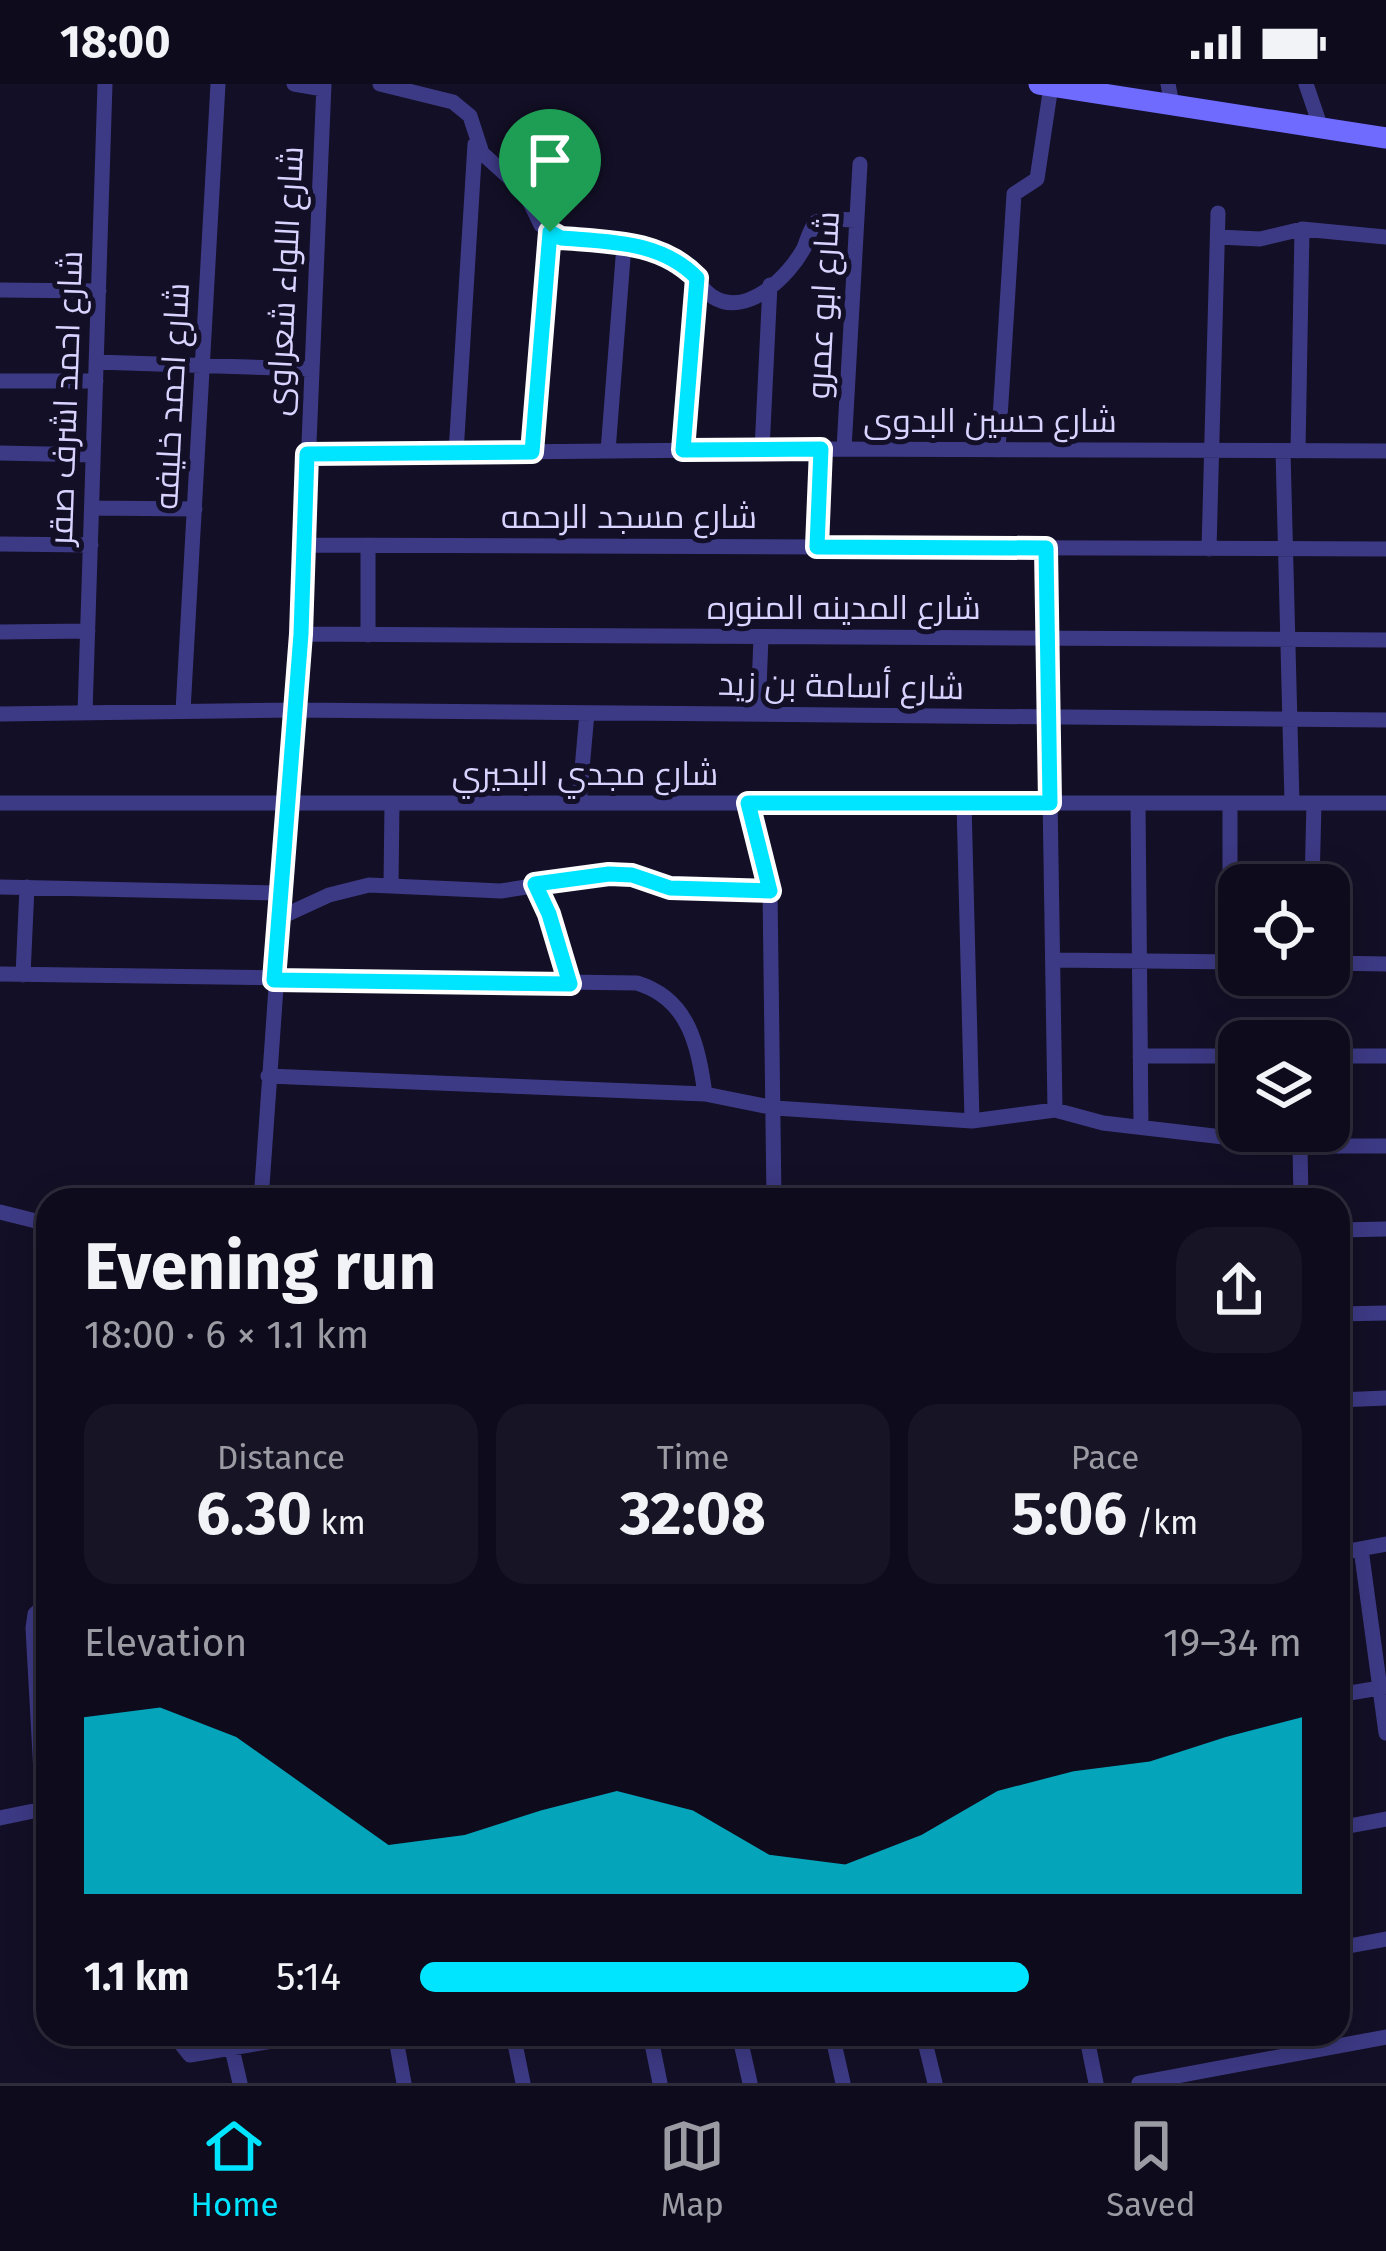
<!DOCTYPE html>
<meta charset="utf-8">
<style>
:root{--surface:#0e0b1c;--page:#171425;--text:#f1f3f6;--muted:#9b9ba3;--line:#2e2b3b;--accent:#00e5ff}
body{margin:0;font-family:"Fira Sans",Cairo,sans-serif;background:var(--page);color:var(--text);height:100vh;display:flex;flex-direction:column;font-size:45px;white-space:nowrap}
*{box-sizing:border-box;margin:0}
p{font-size:39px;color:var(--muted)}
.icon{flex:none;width:66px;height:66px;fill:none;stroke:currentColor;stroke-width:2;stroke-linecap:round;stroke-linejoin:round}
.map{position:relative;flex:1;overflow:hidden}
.panel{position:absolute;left:36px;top:1104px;width:1314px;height:858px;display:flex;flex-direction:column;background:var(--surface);border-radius:36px;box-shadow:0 6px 30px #0003,0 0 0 3px var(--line)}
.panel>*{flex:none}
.tools{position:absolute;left:1218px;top:780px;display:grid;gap:24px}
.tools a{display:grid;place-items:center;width:132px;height:132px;border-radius:24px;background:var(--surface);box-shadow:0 6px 30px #0003,0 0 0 3px var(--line);font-size:60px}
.pin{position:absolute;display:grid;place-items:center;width:102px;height:102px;color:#fff;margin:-123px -51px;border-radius:50% 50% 50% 0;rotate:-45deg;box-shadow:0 0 12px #0007}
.pin .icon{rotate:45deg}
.round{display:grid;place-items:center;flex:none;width:126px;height:126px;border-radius:36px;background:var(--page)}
.overview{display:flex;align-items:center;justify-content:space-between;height:204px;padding:0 48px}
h1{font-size:66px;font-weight:700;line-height:90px}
.figures{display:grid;grid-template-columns:repeat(3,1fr);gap:18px;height:204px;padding:12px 48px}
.figures div{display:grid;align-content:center;border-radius:30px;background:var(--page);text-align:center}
.figures b{font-size:60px;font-weight:700}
.figures small{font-size:33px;font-weight:400}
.figures p{font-size:33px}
.chart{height:336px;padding:24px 48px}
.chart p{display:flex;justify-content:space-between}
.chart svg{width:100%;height:216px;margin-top:12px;fill:var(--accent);opacity:.7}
ul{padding:0 48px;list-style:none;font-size:39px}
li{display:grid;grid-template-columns:192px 144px 1fr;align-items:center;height:90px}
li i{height:30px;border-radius:15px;background:var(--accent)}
.status{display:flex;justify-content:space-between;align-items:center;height:84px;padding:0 60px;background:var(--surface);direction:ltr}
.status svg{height:33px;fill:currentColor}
.dock{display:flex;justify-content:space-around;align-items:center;height:168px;border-top:3px solid var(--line);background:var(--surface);font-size:33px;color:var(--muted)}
.dock a{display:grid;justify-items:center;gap:6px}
.dock .selected{color:var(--accent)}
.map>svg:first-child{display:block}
</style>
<div class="status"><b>18:00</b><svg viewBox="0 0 49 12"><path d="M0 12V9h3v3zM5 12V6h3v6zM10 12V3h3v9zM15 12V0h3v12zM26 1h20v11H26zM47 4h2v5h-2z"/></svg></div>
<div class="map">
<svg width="1386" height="1999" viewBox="0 0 1386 1999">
<rect width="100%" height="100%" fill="#130f26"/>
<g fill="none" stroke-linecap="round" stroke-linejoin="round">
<path stroke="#3d3a85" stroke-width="15" d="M294 0 323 5
M380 0 453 18 470 32 482 69 525 108 541 141 561 154C593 157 637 155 665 169 686 179 695 201 713 213 747 234 789 192 804 164 808 154 809 147 816 138L826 135 857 136
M1168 0 1172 20
M1306 0 1321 44
M1218 153 1260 155 1302 145 1386 153
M0 206 99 207
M96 278 310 285
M0 297H96
M844 365 860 80
M684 366 697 194
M762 366 770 201
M998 366 1014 110 1037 95 1051 2
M608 367 624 161
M1283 367 1292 719
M1298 367 1302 145
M533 368 550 149
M0 369 93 371
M456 369 475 60
M306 370 821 365 1386 367
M92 424 195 425
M0 460 91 461
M303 461 1386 465
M817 463 821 365
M1046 464 1055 1026
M1209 465 1218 129
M0 548 88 547
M301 550 1386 556
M368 551V461
M183 627 218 0
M85 629 105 0
M0 630 295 626 1386 636
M758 630 761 553
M0 719H1386
M579 719 587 629
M748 719 770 807 774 1116
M964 719 972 1037
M1138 719 1141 1043
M535 800 549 830 570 900
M391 801 392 719
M1312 801 1314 719
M0 803 280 809
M279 834 329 811 369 801 501 807 609 790 632 791 670 804 770 807
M1053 876 1239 878
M1230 878V719
M1329 879 1386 880
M0 890 637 899C689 915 698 961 705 1010
M23 891 27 803
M1140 972H1239
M1329 972H1386
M268 992 705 1010 775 1024 972 1037 1055 1026 1103 1039 1300 1062H1386
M1300 1062 1301 1116
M261 1116 301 550 324 0
M0 1128 48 1140
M1338 1146 1386 1145
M1338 1230 1386 1229
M1338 1316 1386 1314
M1361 1465 1386 1649
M1338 1469 1386 1460
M1338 1611 1386 1603
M43 1725 33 1544 35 1530 48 1518
M0 1734 48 1724
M1338 1744 1386 1735
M1338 1864 1386 1855
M180 1950 182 1961 190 1971 315 1950
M395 1950 404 1999
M513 1950 523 1999
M650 1950 660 1999
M739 1950 750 1999
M832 1950 843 1999
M923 1950 935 1999
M1086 1950 1096 1999
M232 1965 240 1999
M1139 1999 1386 1953"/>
<path stroke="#6f6bff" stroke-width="21" d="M1039 0 1386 54"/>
</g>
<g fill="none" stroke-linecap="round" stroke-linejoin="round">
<defs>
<path id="route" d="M550 148 561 154C611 158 661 157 697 194L683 366 821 365 817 463 1046 464 1050 719H748L770 807 670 804 632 791 609 790 535 800 549 830 570 900 274 896 301 550 307 370 532 368Z"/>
</defs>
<use href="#route" stroke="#fff" stroke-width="24"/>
<use href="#route" stroke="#00e5ff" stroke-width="15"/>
</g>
<g text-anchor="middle" stroke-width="10" stroke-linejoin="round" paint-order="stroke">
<g font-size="33" fill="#d9d4ff" stroke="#130f26">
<text transform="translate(284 197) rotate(-87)" y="12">شارع اللواء شعراوى</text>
<text transform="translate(822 221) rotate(-87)" y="12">شارع ابو عمرو</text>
<text transform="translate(171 312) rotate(-87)" y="12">شارع احمد خليفه</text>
<text transform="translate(65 314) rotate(-88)" y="12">شارع احمد اشرف صقر</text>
<text x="990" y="348">شارع حسين البدوى</text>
<text x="629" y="444">شارع مسجد الرحمه</text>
<text x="844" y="535">شارع المدينه المنوره</text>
<text transform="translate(841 601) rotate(1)" y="12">شارع أسامة بن زيد</text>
<text x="585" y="701">شارع مجدي البحيري</text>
</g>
</g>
</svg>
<div class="tools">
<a><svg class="icon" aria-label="locate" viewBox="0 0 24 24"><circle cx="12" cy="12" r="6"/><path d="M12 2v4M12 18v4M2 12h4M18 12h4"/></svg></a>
<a><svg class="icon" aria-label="layers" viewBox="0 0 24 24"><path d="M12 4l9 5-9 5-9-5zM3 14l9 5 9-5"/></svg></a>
</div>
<div class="pin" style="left:550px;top:148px;background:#1e9e55"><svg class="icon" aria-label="arrive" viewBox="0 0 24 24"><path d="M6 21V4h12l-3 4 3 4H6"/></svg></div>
<section class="panel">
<div class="overview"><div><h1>Evening run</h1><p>18:00 · 6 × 1.1 km</p></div><a class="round"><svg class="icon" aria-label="share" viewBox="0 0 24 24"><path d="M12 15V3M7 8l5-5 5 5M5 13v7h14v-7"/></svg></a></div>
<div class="figures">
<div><p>Distance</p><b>6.30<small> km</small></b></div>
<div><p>Time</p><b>32:08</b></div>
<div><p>Pace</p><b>5:06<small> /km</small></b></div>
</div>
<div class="chart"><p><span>Elevation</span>19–34 m</p>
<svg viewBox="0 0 160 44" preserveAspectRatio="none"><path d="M0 44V8L10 6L20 12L30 23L40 34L50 32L60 27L70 23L80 27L90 36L100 38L110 32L120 23L130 19L140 17L150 12L160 8V44z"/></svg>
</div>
<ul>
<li><b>1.1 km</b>5:14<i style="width:69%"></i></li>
</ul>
</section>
</div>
<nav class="dock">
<a class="selected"><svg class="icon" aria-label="home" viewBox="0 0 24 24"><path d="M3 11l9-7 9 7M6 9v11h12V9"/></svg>Home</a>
<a><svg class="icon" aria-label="map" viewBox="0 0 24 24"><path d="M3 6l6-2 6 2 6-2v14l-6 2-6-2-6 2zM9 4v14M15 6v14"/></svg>Map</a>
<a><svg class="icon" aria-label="saved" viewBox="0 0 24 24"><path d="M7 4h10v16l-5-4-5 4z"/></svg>Saved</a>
</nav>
